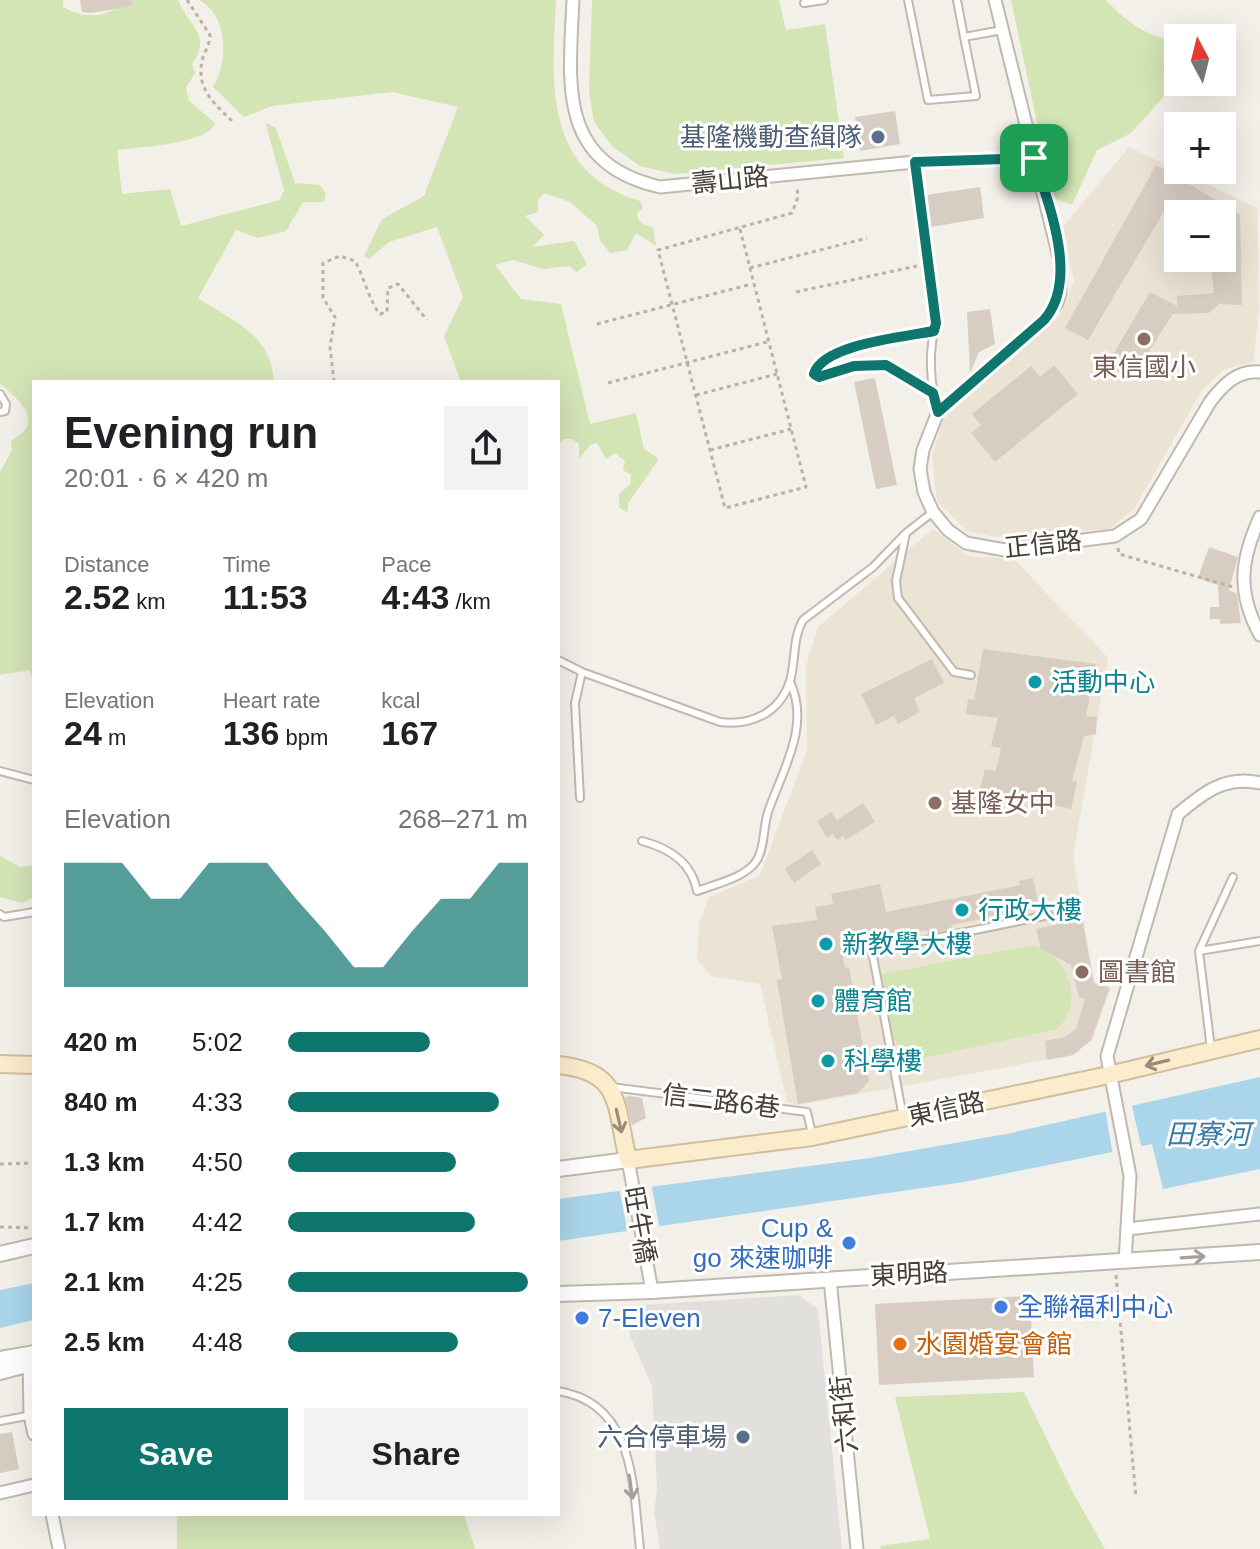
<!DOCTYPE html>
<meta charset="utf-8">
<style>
:root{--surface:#fff;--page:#f2f2f2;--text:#202124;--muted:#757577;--accent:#0f766e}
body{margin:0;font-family:Helvetica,"Noto Sans TC",sans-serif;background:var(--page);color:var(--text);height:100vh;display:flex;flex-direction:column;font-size:30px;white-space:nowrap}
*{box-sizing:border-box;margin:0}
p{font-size:26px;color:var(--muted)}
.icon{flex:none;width:44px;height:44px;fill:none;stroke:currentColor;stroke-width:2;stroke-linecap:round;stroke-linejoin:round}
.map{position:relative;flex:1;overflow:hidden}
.side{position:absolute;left:32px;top:380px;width:528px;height:1136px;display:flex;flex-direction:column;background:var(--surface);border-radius:0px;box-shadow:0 8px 32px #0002}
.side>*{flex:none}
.needle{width:52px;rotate:353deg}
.fabs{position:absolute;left:1164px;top:24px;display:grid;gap:16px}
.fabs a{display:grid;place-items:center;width:72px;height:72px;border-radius:0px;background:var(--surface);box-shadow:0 8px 32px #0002;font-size:40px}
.pin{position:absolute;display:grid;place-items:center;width:68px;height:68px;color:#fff;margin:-34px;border-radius:16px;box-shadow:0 4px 12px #0006}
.round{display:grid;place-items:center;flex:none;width:84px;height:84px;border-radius:0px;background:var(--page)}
.headline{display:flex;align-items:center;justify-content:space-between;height:136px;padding:0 32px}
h1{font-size:44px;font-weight:600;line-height:60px}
.metrics{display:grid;grid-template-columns:repeat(3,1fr);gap:12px;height:136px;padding:8px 32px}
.metrics div{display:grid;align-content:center}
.metrics b{font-size:34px;font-weight:600}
.metrics small{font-size:22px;font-weight:400}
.metrics p{font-size:22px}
.chart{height:224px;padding:16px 32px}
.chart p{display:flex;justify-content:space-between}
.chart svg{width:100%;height:144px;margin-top:8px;fill:var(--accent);opacity:.7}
.button{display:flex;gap:16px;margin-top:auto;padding:16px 32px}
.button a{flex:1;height:92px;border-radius:0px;background:var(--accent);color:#fff;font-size:32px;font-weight:600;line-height:92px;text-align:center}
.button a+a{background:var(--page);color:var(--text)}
ul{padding:0 32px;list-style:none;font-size:26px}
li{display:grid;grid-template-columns:128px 96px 1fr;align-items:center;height:60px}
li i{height:20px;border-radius:10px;background:var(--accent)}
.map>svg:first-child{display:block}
</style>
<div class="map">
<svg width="1260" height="1549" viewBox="0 0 1260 1549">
<rect width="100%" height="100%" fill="#f3f0e9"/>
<path fill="#ebe3d4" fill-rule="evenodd" d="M1129 147 1257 208 1259 310 1253 362 1225 369 1202 390 1134 509 1109 529 995 537 967 531 937 501 932 457 944 418 1060 315 1074 281 1062 228ZM1178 214H1222V258H1178Z
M933 529 968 556 1014 559 1108 658 1073 856 1094 982 1110 988 1092 1040 1073 1055 798 1105 787 1102 760 984 711 976 697 959 699 923 709 897 760 875 807 750 806 666 818 627Z"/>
<path fill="#d3e4b5" d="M0 0H63V7C87 20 106 18 129 0H178C188 26 213 34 192 64L195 73 186 88 189 101 215 123C209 144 138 147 117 150L122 194 170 189 181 226 280 200 284 190 265 122 276 128 295 183 320 185 326 194 324 202H303L286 231 258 238 236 230 198 298C232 321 271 333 274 382H34V687L30 670 0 675V472L12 450 11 441C14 438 18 437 21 434 42 417 12 393 0 384Z
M199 0H556C552 81 542 172 640 201L643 208 637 213C637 223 644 225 653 227L656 246 636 233 627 250 610 253 600 240 597 226 570 202 544 193 538 200V212L525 216 544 235 532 247 574 241 587 264 577 272 569 266 543 269 513 260 495 265 521 299 561 304 590 424 636 413 644 449 659 459 628 503V513L619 507V494L630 484 631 475 623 470 625 461 615 453 606 459 597 443 591 444 579 459V444L572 439H564L558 445V382H461L444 336 463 297 437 227 389 242 369 259 364 256 382 219 424 196 458 107 392 92 272 106 244 117 213 87C229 62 228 15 199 0Z
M592 0H779L786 30 825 24 844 158 675 174 640 166 613 147 594 122 589 91Z
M1011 0H1106C1126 21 1148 39 1178 40V81L1131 133 1097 150 1072 205 1053 198Z
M0 856 20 867 34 865V897L22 903 0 897Z
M1034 945C1069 956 1085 1003 1057 1029L928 1057C894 1059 876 1019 887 989L876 990 873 976Z
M1024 1392 1071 1489 1105 1549H881L880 1546 930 1539 895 1397Z
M177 1514H464L475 1549H177Z"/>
<path fill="#e2e0dd" d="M798 1295 818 1309 842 1549H660L654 1512 657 1488 652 1386 630 1336 628 1306Z"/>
<path fill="#aad5eb" d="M1260 1077V1169L1163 1189 1152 1144 964 1182 558 1241V1199L870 1158 1006 1134Z
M34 1283V1320L0 1328V1290Z"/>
<path fill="#f3f0e9" d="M1131 1102 1142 1150 1113 1156 1105 1108Z
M651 1183 660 1230 628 1234 619 1187Z"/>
<path fill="#d7cdc2" d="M80 0H131L132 6 91 13 82 12Z
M895 111 900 144 860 151 855 117Z
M1156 165 1240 214 1242 305 1219 304 1209 313 1173 314 1131 379 1106 366 1150 292 1177 306V296L1214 293 1210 258H1222V214H1189L1169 203 1088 340 1065 328Z
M980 187 984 218 931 227 926 195Z
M990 309 995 344 979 352 970 373 967 312Z
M1054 365 1078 394 995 462 971 433 981 425 972 414 1031 366 1040 377Z
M875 378 897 485 876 489 854 382Z
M1209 547 1238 557 1229 590 1237 594 1241 623 1220 624V619H1210V607H1219L1218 585 1198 578Z
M983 649 1096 664 1086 716 1097 717 1096 734 1084 736 1072 781 1077 782 1071 809 980 789 985 769 996 771 1001 748 991 746 998 718 966 714 968 699 974 700Z
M932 659 944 683 914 698 920 712 898 724 894 716 876 725 861 694Z
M863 803 875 822 846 840 843 836 837 840 833 834 827 838 817 821 831 812 837 820Z
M812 850 821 864 794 883 785 869Z
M1033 878 1039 908 951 925 952 929 928 934 927 930 867 941 864 929 839 935 845 968 849 967 869 1081 858 1093 798 1104 777 980 782 979 772 926 817 920 815 907 833 904 831 894 880 884 886 912 1020 885 1019 881Z
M1082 919 1094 983 1110 988 1091 1040 1073 1055 1047 1060 1045 1041 1065 1037 1076 1029 1085 999 1079 997 1071 965 1041 949 1036 929Z
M630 1096 642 1098 646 1118 632 1125 625 1097Z
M1030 1296 1034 1377 879 1385 875 1304Z
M12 1432 19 1469 0 1473V1434Z"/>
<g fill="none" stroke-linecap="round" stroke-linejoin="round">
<defs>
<path id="service" d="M908 0 928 100 976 96 964 37
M957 0 964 37 1002 30
M804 3 824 0
M915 163 936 323C928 351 930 385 938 412
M933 393 886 365 854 366 819 377 814 374C823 344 905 337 934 331
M0 394 6 404 5 411 0 412
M906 533 896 581 898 598 954 672 971 675
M558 660 582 672 720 722C751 726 780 713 790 681 796 661 792 639 803 620L873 567 906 533 933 512
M0 771 34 780
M580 798 575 703 582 672
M642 841C669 848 692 863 697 891 715 884 746 878 757 860 765 847 763 827 768 812 782 771 811 726 790 682
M0 914 4 917 34 912
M1199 951 1233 877
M1211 1049 1199 951 1260 941
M611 1087 807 1112 812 1134
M903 1117 872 951 1049 915
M558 1391C635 1403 633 1486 640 1549
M0 1421 32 1415"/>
<path id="minor" d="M573 0C569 85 557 163 660 187L915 162 1034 158
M995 0 1060 261V293L1057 303 1044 320 938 412 923 450 920 469 924 492 933 512 948 530 966 543 1005 550 1115 536 1141 519 1210 402C1223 385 1237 370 1260 372
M1260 517C1240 561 1237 592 1260 635
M628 1160 652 1291
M1127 1229 1260 1214
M1125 1262 1130 1176 1107 1056 1178 814C1203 793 1225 775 1260 783
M830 1279 857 1549
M29 1358 30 1415 34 1434
M0 1493 34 1485
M52 1514 59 1549"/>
<path id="tertiary" d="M558 1169 628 1160
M0 1254 34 1246
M558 1294 652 1291 1260 1252
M0 1359 34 1353
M0 1372 34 1363"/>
<path id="secondary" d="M0 1064 34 1065
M558 1065C623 1071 615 1106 628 1160L812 1137 1109 1075 1260 1039"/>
</defs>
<use href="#service" stroke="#c1b9af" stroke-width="10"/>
<use href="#minor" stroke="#c1b9af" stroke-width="15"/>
<use href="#tertiary" stroke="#c1b9af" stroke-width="18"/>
<use href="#secondary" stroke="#d0be9c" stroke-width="20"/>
<path stroke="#bfb19f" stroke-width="3" stroke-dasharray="4 4" stroke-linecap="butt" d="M187 0 210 35C210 45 204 52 202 61 196 90 216 105 234 123
M740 229 806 487 725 508 658 250 792 213 798 197 797 186
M750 268 867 238
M796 292 917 266
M597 324 752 284
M334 382 330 347 335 317 323 298V263L340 256 355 261C364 277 370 303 380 314L387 312 388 288 398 284 427 320
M608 383 767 342
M696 395 777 374
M710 450 791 429
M1118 548 1119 554 1233 587
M0 1164 34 1163
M0 1227 34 1228
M1116 1275 1136 1498"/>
<use href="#service" stroke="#fff" stroke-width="6"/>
<use href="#minor" stroke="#fff" stroke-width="11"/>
<use href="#tertiary" stroke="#fff" stroke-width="14"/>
<use href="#secondary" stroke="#fbeccc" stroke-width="16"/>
</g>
<defs><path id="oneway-shaft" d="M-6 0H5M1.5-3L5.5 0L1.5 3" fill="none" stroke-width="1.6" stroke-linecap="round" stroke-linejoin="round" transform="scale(2)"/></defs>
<g stroke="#988d7b">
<use href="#oneway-shaft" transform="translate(1157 1063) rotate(166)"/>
<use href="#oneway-shaft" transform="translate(619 1121) rotate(77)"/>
</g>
<g stroke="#a3a09c">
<use href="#oneway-shaft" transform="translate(1193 1257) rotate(-4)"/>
<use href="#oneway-shaft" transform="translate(631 1487) rotate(82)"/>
</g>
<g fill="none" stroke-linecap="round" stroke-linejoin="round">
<defs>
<path id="route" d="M1034 158C1048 204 1080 279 1044 320L938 412 933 393 886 365 854 366 819 377 814 374C823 344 905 337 934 331L936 323 915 162Z"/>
</defs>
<use href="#route" stroke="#fff" stroke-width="16"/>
<use href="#route" stroke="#0f766e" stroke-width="10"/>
</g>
<g fill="#5c6f8a" stroke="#fff" stroke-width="3">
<circle cx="878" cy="137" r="8"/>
<circle cx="743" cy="1437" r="8"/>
</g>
<g fill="#8d6e63" stroke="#fff" stroke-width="3">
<circle cx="1144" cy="339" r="8"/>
<circle cx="935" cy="803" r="8"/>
<circle cx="1082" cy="972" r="8"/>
</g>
<g fill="#0f9aa8" stroke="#fff" stroke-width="3">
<circle cx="1035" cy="682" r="8"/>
<circle cx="962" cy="910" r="8"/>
<circle cx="826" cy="944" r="8"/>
<circle cx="818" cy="1001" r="8"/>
<circle cx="828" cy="1061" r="8"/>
</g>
<g fill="#3f7fe0" stroke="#fff" stroke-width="3">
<circle cx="849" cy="1243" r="8"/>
<circle cx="1001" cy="1307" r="8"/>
<circle cx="582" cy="1318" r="8"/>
</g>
<circle fill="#e8710a" stroke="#fff" stroke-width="3" cx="900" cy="1344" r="8"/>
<g text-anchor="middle" stroke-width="6" stroke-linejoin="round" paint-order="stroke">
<g font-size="26" fill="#4e5e75" stroke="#fff" text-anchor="end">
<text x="862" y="146">基隆機動查緝隊</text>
<text x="727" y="1446">六合停車場</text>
</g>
<g font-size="26" fill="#474038" stroke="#fff">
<text transform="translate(730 180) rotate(-6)" y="9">壽山路</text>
<text transform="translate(1043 544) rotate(-6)" y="9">正信路</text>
<text transform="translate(721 1101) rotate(7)" y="9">信二路6巷</text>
<text transform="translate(946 1109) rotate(-12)" y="9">東信路</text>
<text transform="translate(640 1225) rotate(80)" y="9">旺牛橋</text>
<text transform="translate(909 1274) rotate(-3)" y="9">東明路</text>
<text transform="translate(844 1414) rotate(-96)" y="9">六和街</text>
</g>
<g font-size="26" fill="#785e54" stroke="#fff" text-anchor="start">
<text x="1144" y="376" text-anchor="middle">東信國小</text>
<text x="951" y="812">基隆女中</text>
<text x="1098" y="981">圖書館</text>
</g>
<g font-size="26" fill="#0d838f" stroke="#fff" text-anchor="start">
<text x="1051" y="691">活動中心</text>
<text x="978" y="919">行政大樓</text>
<text x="842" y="953">新教學大樓</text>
<text x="834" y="1010">體育館</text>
<text x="844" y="1070">科學樓</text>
</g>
<g font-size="26" fill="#366cbe" stroke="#fff" text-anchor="start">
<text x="833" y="1237" text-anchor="end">Cup &amp;<tspan x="833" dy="30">go 來速咖啡</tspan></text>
<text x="1017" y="1316">全聯福利中心</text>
<text x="598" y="1327">7-Eleven</text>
</g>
<g font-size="26" fill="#c56008" stroke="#fff" text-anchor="start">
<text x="916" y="1353">水園婚宴會館</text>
</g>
<g font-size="28" font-style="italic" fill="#377da3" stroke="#fff">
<text x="1208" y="1144">田寮河</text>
</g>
</g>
</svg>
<div class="fabs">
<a><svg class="needle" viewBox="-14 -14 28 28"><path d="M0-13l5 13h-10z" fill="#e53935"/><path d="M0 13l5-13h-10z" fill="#757577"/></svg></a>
<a>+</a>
<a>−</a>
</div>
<div class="pin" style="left:1034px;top:158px;background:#1e9e55"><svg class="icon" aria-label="arrive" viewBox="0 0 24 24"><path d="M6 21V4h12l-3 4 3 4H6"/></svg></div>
<section class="side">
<div class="headline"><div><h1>Evening run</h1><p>20:01 · 6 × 420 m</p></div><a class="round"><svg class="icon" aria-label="share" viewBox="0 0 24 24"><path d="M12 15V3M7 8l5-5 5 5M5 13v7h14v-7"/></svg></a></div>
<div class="metrics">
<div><p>Distance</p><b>2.52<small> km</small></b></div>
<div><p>Time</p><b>11:53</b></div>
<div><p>Pace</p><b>4:43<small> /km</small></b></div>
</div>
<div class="metrics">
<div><p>Elevation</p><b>24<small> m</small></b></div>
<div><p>Heart rate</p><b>136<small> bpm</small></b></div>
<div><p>kcal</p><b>167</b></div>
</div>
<div class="chart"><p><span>Elevation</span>268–271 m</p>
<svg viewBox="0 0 160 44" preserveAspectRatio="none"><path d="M0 44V6L10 6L20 6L30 17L40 17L50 6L60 6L70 6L80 17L90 27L100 38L110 38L120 27L130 17L140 17L150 6L160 6V44z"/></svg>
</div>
<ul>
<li><b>420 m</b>5:02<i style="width:59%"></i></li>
<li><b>840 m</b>4:33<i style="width:88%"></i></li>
<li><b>1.3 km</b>4:50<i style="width:70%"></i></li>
<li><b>1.7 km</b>4:42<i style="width:78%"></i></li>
<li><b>2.1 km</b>4:25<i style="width:100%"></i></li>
<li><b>2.5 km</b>4:48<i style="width:71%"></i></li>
</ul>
<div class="button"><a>Save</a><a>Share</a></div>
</section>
</div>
